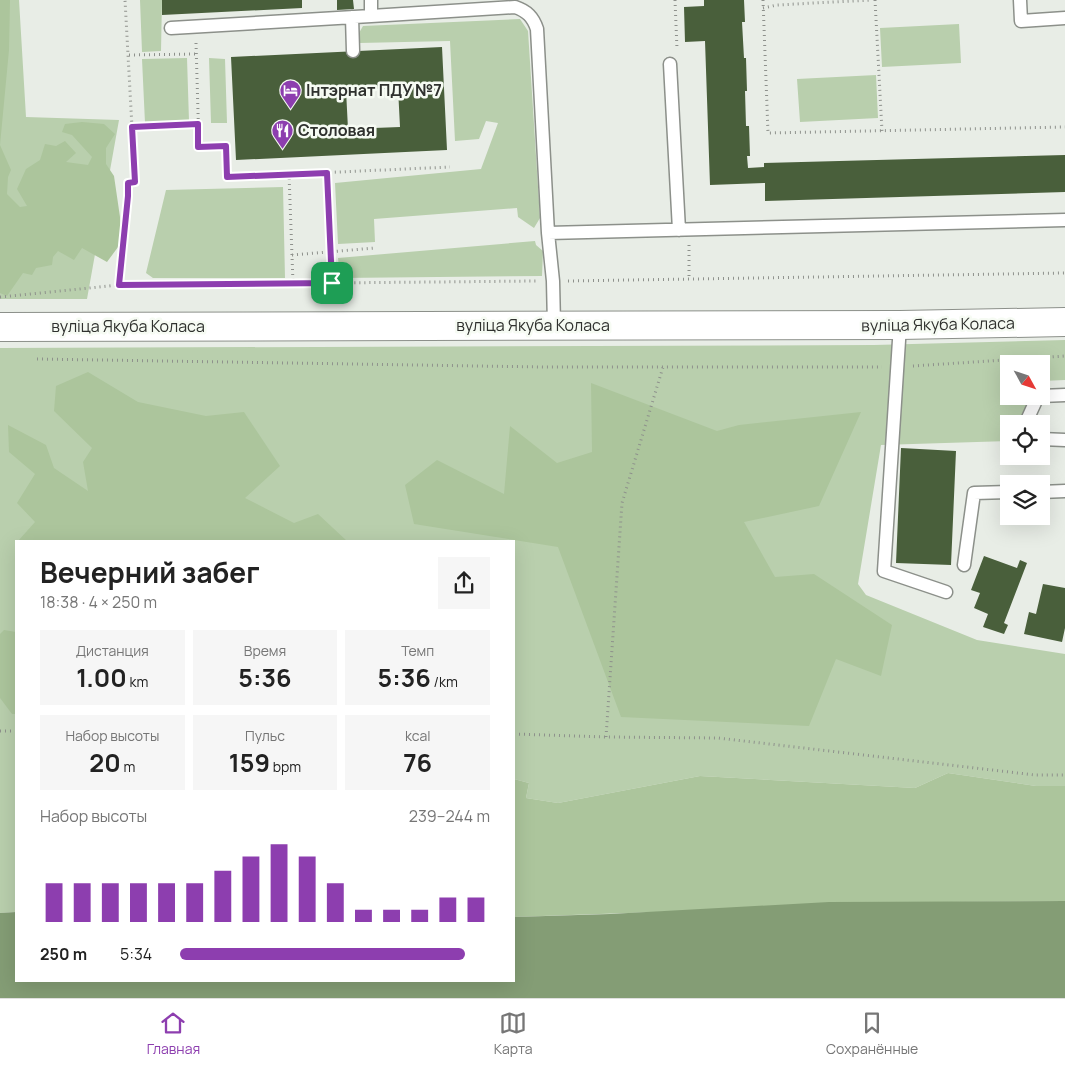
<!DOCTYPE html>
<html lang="ru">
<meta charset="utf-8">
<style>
:root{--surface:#fff;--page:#f6f6f6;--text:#222;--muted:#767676;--line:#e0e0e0;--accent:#8d3eaf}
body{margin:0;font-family:Manrope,sans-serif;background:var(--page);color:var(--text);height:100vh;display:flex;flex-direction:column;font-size:19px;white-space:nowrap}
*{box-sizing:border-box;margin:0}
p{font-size:16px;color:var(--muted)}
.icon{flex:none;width:28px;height:28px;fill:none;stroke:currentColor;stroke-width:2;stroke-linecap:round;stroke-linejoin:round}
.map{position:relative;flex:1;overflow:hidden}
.drawer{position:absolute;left:15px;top:540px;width:500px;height:442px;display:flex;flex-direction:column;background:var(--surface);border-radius:0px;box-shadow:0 5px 20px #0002}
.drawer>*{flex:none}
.needle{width:32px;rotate:130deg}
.controls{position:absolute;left:1000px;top:355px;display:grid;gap:10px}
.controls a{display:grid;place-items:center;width:50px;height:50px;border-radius:0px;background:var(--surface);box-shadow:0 5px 20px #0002;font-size:25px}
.pin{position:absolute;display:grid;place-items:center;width:42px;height:42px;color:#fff;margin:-21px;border-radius:10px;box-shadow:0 2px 8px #0006}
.round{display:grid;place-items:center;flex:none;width:52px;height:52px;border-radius:0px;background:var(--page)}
.summary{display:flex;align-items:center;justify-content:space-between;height:85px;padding:0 25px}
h1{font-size:28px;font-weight:700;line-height:38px}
.metrics{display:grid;grid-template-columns:repeat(3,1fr);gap:8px;height:85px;padding:5px 25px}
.metrics div{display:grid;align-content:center;border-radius:0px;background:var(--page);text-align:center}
.metrics b{font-size:25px;font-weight:700}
.metrics small{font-size:14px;font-weight:400}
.metrics p{font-size:14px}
.chart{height:140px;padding:10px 25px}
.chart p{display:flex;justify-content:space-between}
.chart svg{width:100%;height:90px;margin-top:5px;stroke:var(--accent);stroke-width:6}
ul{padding:0 25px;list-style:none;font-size:16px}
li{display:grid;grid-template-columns:80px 60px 1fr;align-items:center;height:38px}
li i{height:12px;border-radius:6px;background:var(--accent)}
.tab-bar{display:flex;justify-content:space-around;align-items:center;height:70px;border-top:1px solid var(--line);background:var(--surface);font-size:14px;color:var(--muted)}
.tab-bar a{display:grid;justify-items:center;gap:2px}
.tab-bar .on{color:var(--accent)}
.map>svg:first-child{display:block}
</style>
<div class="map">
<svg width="1065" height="998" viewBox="0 0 1065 998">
<rect width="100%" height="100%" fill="#e8ede6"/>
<path fill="#b9cfad" d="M0 0H19L26 117 119 120 87 299H0Z
M140 0H162L161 51 142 52Z
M520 19 528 31 540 218 534 228 518 217 517 208 374 219 375 242 338 244 335 183 481 169 498 123 486 121 479 139 455 141 450 41 359 43V33L363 26Z
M959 24 961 63 882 67 880 28Z
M187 58 189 121 145 123 142 59Z
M209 58 225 59 227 123H211Z
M876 75 878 118 800 122 797 79Z
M283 187 285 278H153L146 273 166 190Z
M535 241 536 245 543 251 542 276 340 278 338 258Z
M1065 340V380L1041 381V364H1009V396H1028L1027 424H1009V441L881 445 858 584 866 595 977 640 1065 654V786H1036L948 773 915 788 700 776 558 803 526 798 529 783 514 779V541H16V912L0 913V348L874 345Z"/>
<path fill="#acc59c" d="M0 0H10L9 50 0 145 11 170 8 177 7 194 20 207 27 206 17 189 26 169 40 160 45 144 56 146 65 141 76 153 66 162 88 165 92 157 72 135 62 132 65 124 82 122 104 124 115 134 106 148V164L114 176 120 217 121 243 107 262 82 248 74 260 58 251 53 257 52 265 36 268 32 275 23 273 7 296 0 293Z
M88 372 138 402 206 416 244 412 280 466 245 498 294 523 318 514 347 541H18L35 522 17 503 35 474 9 452 8 425 46 445 54 468 88 491 83 462 92 448 54 411 56 386Z
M591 383 717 431 739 425 861 412 819 506 744 522 775 577 814 574 892 625 881 676 836 659 809 726 621 717 558 547 414 524 405 485 437 460 504 494 510 426 557 463 592 452Z
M4 630 16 632V714H12L0 698V634Z
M948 773 1036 786H1065V901L948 902 514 917V779L529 783 526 798 558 803 700 776 915 788Z"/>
<path fill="#849d75" d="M1065 901V998H0V913L16 912V981H514V917L610 914 829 902Z"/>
<path fill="#495f3b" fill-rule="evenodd" d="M162 0H302V8L162 15Z
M337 0H353L354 9 337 10Z
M704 0H744L745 22H742L744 58H746L747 91H745L746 126H749L750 156H747L748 168 764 167V163L1065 155V192L765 201V183L710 185 705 41 685 42 684 7 704 6Z
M442 47 447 150 236 160 231 57ZM398 88 400 127 348 129 346 90Z
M901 448 956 451 951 565 896 563Z
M984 556 1017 568 1020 560 1027 563 1004 623 1008 625 1004 634 983 627 988 614 974 608 980 593 971 590Z
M1043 584 1065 588V628L1062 642 1024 634 1029 612 1036 614Z"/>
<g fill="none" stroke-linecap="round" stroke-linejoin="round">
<defs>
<path id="service" d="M371 0V16L515 7C527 11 533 17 537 29L548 233 553 281 554 325
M1020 0 1021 21 1065 18
M352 17 353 51
M171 28 371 16
M670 64 679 230
M548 233 1065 220
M900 325 884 571 946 592
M1041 396 1065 395
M1031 424 1028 418 1038 396
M1041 439 1065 440
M1041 492 1065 491
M964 565 974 493 1009 492"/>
<path id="tertiary" d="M0 327 900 325 1065 322"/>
</defs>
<use href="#service" stroke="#8c908a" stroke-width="15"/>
<use href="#tertiary" stroke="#8c908a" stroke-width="30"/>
<path stroke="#8e918c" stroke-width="3" stroke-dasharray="1 4" stroke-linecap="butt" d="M675 0 677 49
M763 0 768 133 1065 127
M875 0 882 131
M763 8 777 5 871 0
M196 43 199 147 226 146 227 177 450 167
M129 55 196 54
M132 127 198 124
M327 173 332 283
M289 174 293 283
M689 245V280
M292 255 375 248
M568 281 1065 273
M119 285 128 196V183L135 182 125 0
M0 297 119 285 537 281
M37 359 542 367H882
M913 366 1065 356
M0 731H16
M514 734 606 737 718 738 1035 775H1065
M606 737 622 503 663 367"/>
<use href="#service" stroke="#fff" stroke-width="12"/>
<use href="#tertiary" stroke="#fff" stroke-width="28"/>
</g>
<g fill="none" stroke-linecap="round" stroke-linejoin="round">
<defs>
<path id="route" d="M198 124V147L226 146 227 177 327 173 332 283 119 285 128 196V183L135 182 132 127Z"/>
</defs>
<use href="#route" stroke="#fff" stroke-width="10"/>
<use href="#route" stroke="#8d3eaf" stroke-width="6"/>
</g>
<defs>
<symbol id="hotel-pin" viewBox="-11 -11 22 30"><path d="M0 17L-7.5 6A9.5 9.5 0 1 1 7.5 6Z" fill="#8d3eaf" stroke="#f6fbf3"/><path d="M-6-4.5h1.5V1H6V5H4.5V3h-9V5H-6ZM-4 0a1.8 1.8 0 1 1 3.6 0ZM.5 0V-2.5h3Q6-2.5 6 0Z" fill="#fff"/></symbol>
<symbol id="restaurant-pin" viewBox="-11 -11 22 30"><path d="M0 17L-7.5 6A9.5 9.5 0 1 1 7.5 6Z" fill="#8d3eaf" stroke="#f6fbf3"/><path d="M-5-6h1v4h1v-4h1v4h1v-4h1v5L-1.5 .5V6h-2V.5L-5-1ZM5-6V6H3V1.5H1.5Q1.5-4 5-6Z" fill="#fff"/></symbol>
</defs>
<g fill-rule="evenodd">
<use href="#hotel-pin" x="278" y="78" width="25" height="34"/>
<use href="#restaurant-pin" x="270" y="118" width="25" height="34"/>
</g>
<g text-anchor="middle" stroke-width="5" stroke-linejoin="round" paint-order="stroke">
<g font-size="16" font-weight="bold" fill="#2f312e" stroke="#f6fbf3" text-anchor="start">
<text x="306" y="96">Інтэрнат ПДУ №7</text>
<text x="298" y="136">Столовая</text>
</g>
<g font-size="16" fill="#2f312e" stroke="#f6fbf3">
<text transform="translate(938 324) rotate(-1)" y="6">вуліца Якуба Коласа</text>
<text x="533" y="331">вуліца Якуба Коласа</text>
<text x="128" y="332">вуліца Якуба Коласа</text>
</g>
</g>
</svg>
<div class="controls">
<a><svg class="needle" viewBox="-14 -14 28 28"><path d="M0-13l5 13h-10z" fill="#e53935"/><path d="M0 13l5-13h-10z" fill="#767676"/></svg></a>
<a><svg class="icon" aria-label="locate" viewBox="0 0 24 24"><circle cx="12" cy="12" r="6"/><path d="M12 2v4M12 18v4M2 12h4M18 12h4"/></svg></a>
<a><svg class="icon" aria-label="layers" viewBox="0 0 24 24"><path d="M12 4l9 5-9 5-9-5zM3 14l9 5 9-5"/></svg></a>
</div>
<div class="pin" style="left:332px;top:283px;background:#1e9e55"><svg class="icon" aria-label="arrive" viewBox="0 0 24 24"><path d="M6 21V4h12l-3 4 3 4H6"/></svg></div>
<section class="drawer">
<div class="summary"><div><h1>Вечерний забег</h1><p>18:38 · 4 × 250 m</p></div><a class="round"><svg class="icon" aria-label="share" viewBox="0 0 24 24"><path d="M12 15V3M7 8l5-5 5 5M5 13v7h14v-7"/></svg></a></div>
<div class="metrics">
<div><p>Дистанция</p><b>1.00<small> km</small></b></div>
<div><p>Время</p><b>5:36</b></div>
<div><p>Темп</p><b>5:36<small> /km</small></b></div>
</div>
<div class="metrics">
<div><p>Набор высоты</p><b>20<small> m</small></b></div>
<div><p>Пульс</p><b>159<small> bpm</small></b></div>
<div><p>kcal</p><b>76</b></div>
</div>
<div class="chart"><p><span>Набор высоты</span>239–244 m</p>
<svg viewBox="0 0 160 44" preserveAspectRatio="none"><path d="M5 44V25M15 44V25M25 44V25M35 44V25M45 44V25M55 44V25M65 44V19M75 44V12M85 44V6M95 44V12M105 44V25M115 44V38M125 44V38M135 44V38M145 44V32M155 44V32"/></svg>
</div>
<ul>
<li><b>250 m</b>5:34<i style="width:92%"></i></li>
</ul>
</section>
</div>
<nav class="tab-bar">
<a class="on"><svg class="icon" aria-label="home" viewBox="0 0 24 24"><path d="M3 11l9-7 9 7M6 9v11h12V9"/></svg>Главная</a>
<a><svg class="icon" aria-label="map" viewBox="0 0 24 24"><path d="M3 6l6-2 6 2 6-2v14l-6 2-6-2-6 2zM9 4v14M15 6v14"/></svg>Карта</a>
<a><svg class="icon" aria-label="saved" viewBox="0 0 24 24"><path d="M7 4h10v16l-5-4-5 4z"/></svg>Сохранённые</a>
</nav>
